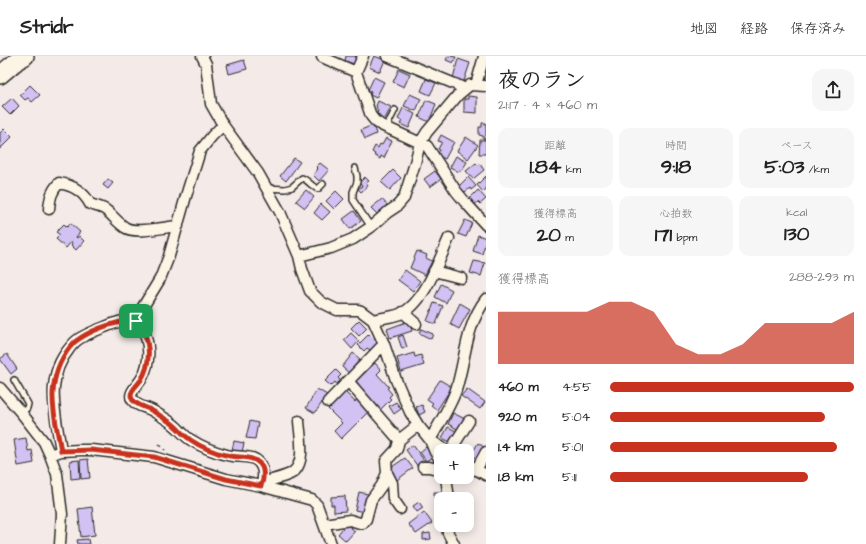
<!DOCTYPE html>
<html lang="ja">
<meta charset="utf-8">
<style>
:root{--surface:#fff;--page:#f6f6f6;--text:#222;--muted:#767676;--line:#e0e0e0;--accent:#c8321e}
body{margin:0;font-family:"Architects Daughter","Klee One",sans-serif;background:var(--page);color:var(--text);height:100vh;display:flex;flex-direction:column;font-size:15px;white-space:nowrap}
*{box-sizing:border-box;margin:0}
p{font-size:13px;color:var(--muted)}
.icon{flex:none;width:22px;height:22px;fill:none;stroke:currentColor;stroke-width:2;stroke-linecap:round;stroke-linejoin:round}
.map{position:relative;flex:1;overflow:hidden}
.side{display:flex;flex-direction:column;background:var(--surface);width:380px}
.side>*{flex:none}
.buttons{position:absolute;left:434px;top:388px;display:grid;gap:8px}
.buttons a{display:grid;place-items:center;width:40px;height:40px;border-radius:8px;background:var(--surface);box-shadow:0 2px 10px #0003;font-size:20px}
.pin{position:absolute;display:grid;place-items:center;width:34px;height:34px;color:#fff;margin:-17px;border-radius:8px;box-shadow:0 2px 6px #0006}
.round{display:grid;place-items:center;flex:none;width:42px;height:42px;border-radius:12px;background:var(--page)}
.headline{display:flex;align-items:center;justify-content:space-between;height:68px;padding:0 12px}
h1{font-size:22px;font-weight:800;line-height:30px}
.metrics{display:grid;grid-template-columns:repeat(3,1fr);gap:6px;height:68px;padding:4px 12px}
.metrics div{display:grid;align-content:center;border-radius:10px;background:var(--page);text-align:center}
.metrics b{font-size:20px;font-weight:800}
.metrics small{font-size:11px;font-weight:400}
.metrics p{font-size:11px}
.chart{height:112px;padding:8px 12px}
.chart p{display:flex;justify-content:space-between}
.chart svg{width:100%;height:72px;margin-top:4px;fill:var(--accent);opacity:.7}
ul{padding:0 12px;list-style:none;font-size:13px}
li{display:grid;grid-template-columns:64px 48px 1fr;align-items:center;height:30px}
li i{height:10px;border-radius:5px;background:var(--accent)}
header{display:flex;align-items:center;gap:24px;box-sizing:border-box;height:56px;padding:0 20px;background:var(--surface);border-bottom:1px solid var(--line)}
header strong{font-size:19px}
nav{display:flex;gap:22px;margin-inline-start:auto;font-size:14px}
main{display:flex;flex:1;min-height:0}
.map>svg:first-child{display:block}
</style>
<header>
<strong>Stridr</strong>
<nav><a>地図</a><a>経路</a><a>保存済み</a></nav>
</header>
<main>
<div class="map">
<svg width="486" height="488" viewBox="0 0 486 488">
<rect width="100%" height="100%" fill="#f4ebe8"/>
<filter id="ink" filterUnits="userSpaceOnUse"><feTurbulence type="fractalNoise" baseFrequency=".025" numOctaves="2"/><feDisplacementMap in="SourceGraphic" scale="8" xChannelSelector="R" yChannelSelector="G"/><feConvolveMatrix kernelMatrix="1 2 1 2 8 2 1 2 1" color-interpolation-filters="sRGB"/></filter>
<g filter="url(#ink)">
<path fill="#d2c1f3" stroke="#2b2b2b" d="M346 0H356L354 8 345 5Z
M374 0 385 4 380 16 369 11Z
M448 0 456 1 453 7 446 4Z
M458 3 470 7 464 25 453 22Z
M244 4 247 13 229 18 227 9Z
M399 13 410 18 404 31 393 26Z
M374 21 384 26 376 42 370 39 371 36 368 34Z
M426 23 436 27 430 39 421 35Z
M30 29 40 39 32 46 28 42 25 44 20 39Z
M410 38 421 43 416 55 404 50Z
M468 40 477 41V57L464 56V43H468Z
M12 42 19 50 10 59 2 51Z
M426 44 436 48 429 66 419 61Z
M378 45 391 51 384 65 378 63 380 59 377 58 378 54 376 53 377 51 376 50Z
M403 52 415 58 409 72 400 68 402 65 398 63Z
M482 67H486V83H483V80L479 79V71H482Z
M373 69 376 78 365 83 361 74Z
M4 73 12 81 0 93V77Z
M441 79 454 86 445 103 437 99 440 94 438 93 442 86 438 85Z
M466 81 478 89 468 103 457 95Z
M386 82 392 85 384 102 381 100 380 103 374 99 375 98 372 96 375 90 378 92 380 88 382 89Z
M480 84H486V98H479Z
M456 100 467 106 462 114 461 113 459 116 450 111Z
M294 102 300 106 286 125 280 120Z
M320 107 329 114 319 125 313 119 318 113 316 111Z
M476 107 478 109 480 108 484 114 473 123 466 115Z
M393 114 401 122 390 134 381 126Z
M435 115 441 123 430 131 424 123Z
M486 120V133L483 136 477 129Z
M365 121 369 125 366 127 368 130 361 136 358 133 362 130 359 127Z
M468 121 476 130 471 134 470 132 465 136 459 130Z
M108 123 113 127 108 133 103 129Z
M306 134 314 141 305 152 296 145Z
M478 134 486 143 480 148 478 146 474 149 469 143Z
M336 135 344 143 334 153 326 145Z
M382 143 387 149 377 158 371 152Z
M321 148 330 156 322 164 314 157Z
M354 155 361 165 350 173 343 163Z
M465 164 472 167 466 181 458 178Z
M70 167 80 176 76 181 77 182 79 180 84 185 76 194 71 189 72 188 71 186 66 192 56 183 60 179 56 176 64 168 67 171Z
M478 179 486 182V185L482 198 473 195Z
M417 195 427 199 426 202 432 205 425 219 410 212Z
M474 205 485 207 481 220 470 217Z
M405 214 420 225 413 235 398 224Z
M441 228 452 234 446 247 435 241Z
M434 247 443 250 436 268 427 265Z
M460 247 470 253 459 273 450 268Z
M359 264 367 272 359 280 351 272Z
M409 265 412 275 390 282 387 273Z
M421 273 433 278 431 283 419 277Z
M351 277 359 285 352 293 344 284Z
M369 278 378 287 370 294 367 292 364 295 358 289Z
M403 279 407 291 402 293 398 281Z
M353 297 360 303 349 317 342 311Z
M414 297 415 301 421 299 424 309 401 316 397 302Z
M7 298 17 313 11 318 0 303Z
M375 307 381 314 377 318 389 331 387 332 392 338 389 341 391 343 380 354 357 330 359 328 356 325Z
M336 314 341 319 338 322 341 325 337 329 335 326 331 330 325 325Z
M440 324 452 331 437 354 431 349 433 347 427 343Z
M317 333 327 339 315 357 306 352Z
M467 333 485 346 480 353 461 340Z
M345 336 355 346 357 343 369 355 341 383 334 375 342 367 328 353Z
M396 346 401 353 394 358 389 350Z
M422 349 425 356 419 359 416 351Z
M453 357 465 363 459 374 448 368Z
M250 365 258 367 255 383 246 382Z
M448 371 458 376 452 387 442 382Z
M26 382 28 395 32 394 34 407 18 410 14 384Z
M234 385 244 387 242 396 232 394Z
M478 387 484 391 477 403 471 399Z
M413 389 425 406 418 411 406 394Z
M426 391 433 401 426 405 420 396Z
M405 402 413 412 397 424 389 413Z
M88 403 90 422 81 423 80 404Z
M79 404 80 422 71 423 70 405Z
M359 436 368 438 364 456 355 454Z
M434 436H443L444 443H441V454L435 455Z
M345 440 346 455 334 456V449H331V441Z
M419 446 423 452 417 456 413 450Z
M470 446 475 454 467 459V447Z
M92 451 95 479 81 481 78 453Z
M424 456 432 467 416 478 408 468Z
M346 468 355 475 346 485 338 478Z
M430 477 431 483 423 484V478Z
M88 483 89 488H78L77 484Z"/>
<g fill="none" stroke-linecap="round" stroke-linejoin="round">
<defs>
<path id="service" d="M386 72 395 54
M355 112 357 120V126L353 136V144L371 171
M267 132 285 133 292 131 302 122C308 124 312 131 318 133L323 128
M14 324 28 348 27 352 22 357"/>
<path id="minor" d="M202 0 206 8 211 48 223 69 258 117 280 156 299 200 302 213 310 235 321 246 337 254H358L361 255 373 264 384 288 396 324 410 356 418 369 430 384 447 395
M363 0 356 16 371 60 375 65 381 69 427 90 456 135 465 146 486 169
M387 0 455 28 465 33
M322 1 356 16
M476 29 483 4 484 0
M49 153C50 142 51 136 59 127 72 129 84 136 90 148 95 150 103 151 107 155 113 160 119 168 126 172 137 178 165 171 178 170
M299 200 331 192 353 183 371 171 388 156 397 150 404 142 415 107 420 87 427 76 458 39 470 29 486 30
M434 215 461 222
M403 256 416 268
M373 264C382 262 392 261 400 258 424 249 439 204 449 182
M136 265 141 254 160 223 169 200 186 140 200 95 212 80 223 69
M348 325 399 384
M0 332 23 359 44 386 50 399 57 418 62 458 60 488
M328 346 384 288
M61 395C56 359 44 323 69 293 71 290 73 288 75 286 81 280 97 274 105 271 112 268 129 261 137 266 142 269 144 276 146 281 150 295 149 309 142 322 139 328 128 337 132 343 135 350 146 351 153 355 159 359 167 363 173 368 180 373 184 380 191 384 202 391 215 396 227 399 235 401 244 400 252 402 264 406 265 420 261 430
M450 395 469 365
M50 399 61 395 80 394H91L154 401 226 423 261 430 312 444 317 449 331 488
M441 405 435 396 430 384C439 368 450 351 456 334 466 302 465 271 486 243
M467 408 486 419
M423 411H429L441 414
M476 414 486 396
M446 421 449 443
M262 427C271 424 281 422 290 418 307 410 300 380 299 365
M400 453 393 443 392 427 387 417 386 405 397 393 399 384 418 369
M324 468 350 464 360 467H363L366 463 371 444 382 429 387 417
M447 469 448 477 454 488"/>
<path id="trunk" d="M0 19 18 4 25 0"/>
</defs>
<use href="#service" stroke="#2b2b2b" stroke-width="8"/>
<use href="#minor" stroke="#2b2b2b" stroke-width="13"/>
<use href="#trunk" stroke="#2b2b2b" stroke-width="20"/>
<path stroke="#2b2b2b" stroke-width="1.5" stroke-dasharray="4 3" stroke-linecap="butt" d="M159 388 165 394"/>
<use href="#service" stroke="#fcf5e5" stroke-width="5"/>
<use href="#minor" stroke="#fcf5e5" stroke-width="10"/>
<use href="#trunk" stroke="#fcf5e5" stroke-width="17"/>
</g>
</g>
<g fill="none" stroke-linecap="round" stroke-linejoin="round" filter="url(#ink)">
<defs>
<path id="route" d="M131 264 136 265C151 280 152 306 141 324 138 328 131 334 131 339 131 343 133 345 136 347 140 350 145 351 149 353 157 357 163 362 170 366 175 369 179 374 183 378 193 387 206 393 218 397 222 398 226 399 230 400 240 402 252 400 259 407 265 412 264 423 261 430L226 423 154 401 91 394 61 395C58 376 52 356 53 337 54 319 59 305 70 291 72 289 74 286 76 285 91 274 113 267 131 264Z"/>
</defs>
<use href="#route" stroke="#fff" stroke-width="8"/>
<use href="#route" stroke="#c8321e" stroke-width="5"/>
</g>
</svg>
<div class="buttons">
<a>+</a>
<a>−</a>
</div>
<div class="pin" style="left:136px;top:265px;background:#1e9e55"><svg class="icon" aria-label="arrive" viewBox="0 0 24 24"><path d="M6 21V4h12l-3 4 3 4H6"/></svg></div>
</div>
<section class="side">
<div class="headline"><div><h1>夜のラン</h1><p>21:17 · 4 × 460 m</p></div><a class="round"><svg class="icon" aria-label="share" viewBox="0 0 24 24"><path d="M12 15V3M7 8l5-5 5 5M5 13v7h14v-7"/></svg></a></div>
<div class="metrics">
<div><p>距離</p><b>1.84<small> km</small></b></div>
<div><p>時間</p><b>9:18</b></div>
<div><p>ペース</p><b>5:03<small> /km</small></b></div>
</div>
<div class="metrics">
<div><p>獲得標高</p><b>20<small> m</small></b></div>
<div><p>心拍数</p><b>171<small> bpm</small></b></div>
<div><p>kcal</p><b>130</b></div>
</div>
<div class="chart"><p><span>獲得標高</span>288–293 m</p>
<svg viewBox="0 0 160 44" preserveAspectRatio="none"><path d="M0 44V12L10 12L20 12L30 12L40 12L50 6L60 6L70 12L80 32L90 38L100 38L110 32L120 19L130 19L140 19L150 19L160 12V44z"/></svg>
</div>
<ul>
<li><b>460 m</b>4:55<i style="width:100%"></i></li>
<li><b>920 m</b>5:04<i style="width:88%"></i></li>
<li><b>1.4 km</b>5:01<i style="width:93%"></i></li>
<li><b>1.8 km</b>5:11<i style="width:81%"></i></li>
</ul>
</section>
</main>
